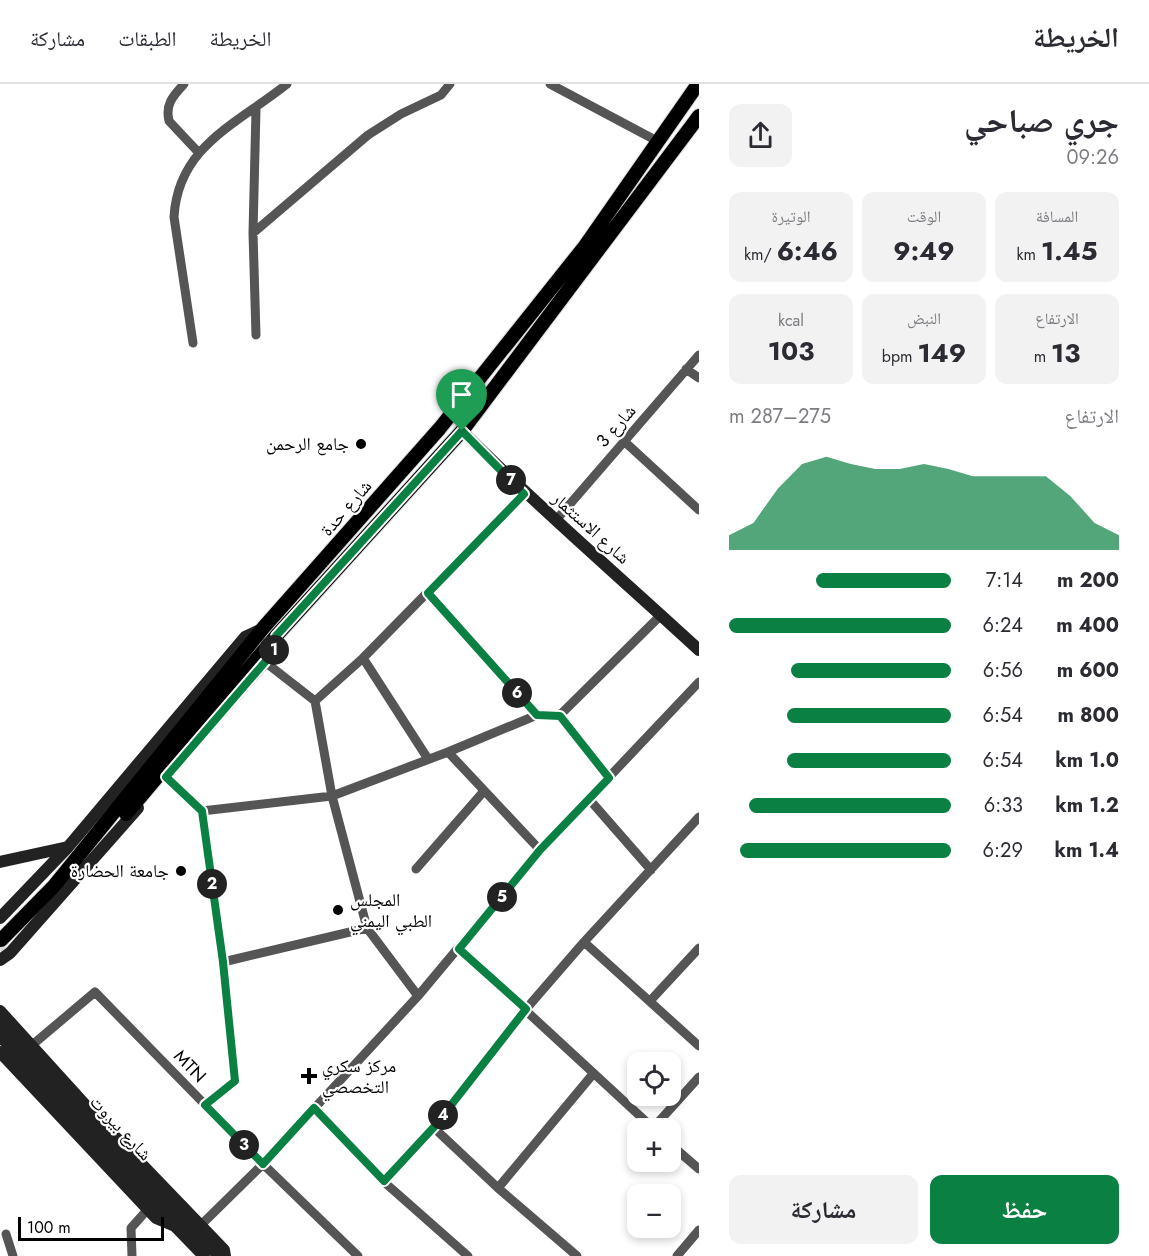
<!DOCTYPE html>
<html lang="ar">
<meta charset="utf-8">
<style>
:root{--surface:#fff;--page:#f2f2f3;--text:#2b2b33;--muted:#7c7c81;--line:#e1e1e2;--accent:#0b8043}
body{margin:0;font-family:Jost,"Noto Naskh Arabic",sans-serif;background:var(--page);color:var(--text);direction:rtl;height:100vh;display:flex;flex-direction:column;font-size:22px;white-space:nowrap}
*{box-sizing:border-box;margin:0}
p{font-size:20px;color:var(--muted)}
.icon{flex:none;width:33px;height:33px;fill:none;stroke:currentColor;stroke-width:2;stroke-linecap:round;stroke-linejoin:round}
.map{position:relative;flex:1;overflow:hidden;direction:ltr}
.side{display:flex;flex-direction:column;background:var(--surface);width:450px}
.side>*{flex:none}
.controls{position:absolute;left:627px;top:968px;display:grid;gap:12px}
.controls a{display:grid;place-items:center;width:54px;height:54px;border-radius:12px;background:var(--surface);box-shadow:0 3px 9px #0003;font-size:30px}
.scale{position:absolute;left:18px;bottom:15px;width:146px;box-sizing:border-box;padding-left:6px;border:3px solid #000;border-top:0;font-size:16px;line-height:21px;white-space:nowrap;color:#000;-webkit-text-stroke:4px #fff;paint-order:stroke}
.pin{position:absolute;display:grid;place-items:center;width:51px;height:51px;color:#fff;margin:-62px -26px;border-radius:50% 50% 50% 0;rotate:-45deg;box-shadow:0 0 6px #0007}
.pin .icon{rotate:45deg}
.km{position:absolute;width:30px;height:30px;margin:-15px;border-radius:50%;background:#222;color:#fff;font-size:16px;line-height:30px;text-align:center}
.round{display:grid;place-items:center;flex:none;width:63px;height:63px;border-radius:12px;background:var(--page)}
.overview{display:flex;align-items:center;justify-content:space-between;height:102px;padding:0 30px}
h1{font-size:33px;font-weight:700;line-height:45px}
.metrics{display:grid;grid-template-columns:repeat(3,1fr);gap:9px;height:102px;padding:6px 30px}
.metrics div{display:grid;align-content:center;border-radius:12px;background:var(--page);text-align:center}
.metrics b{font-size:26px;font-weight:700}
.metrics small{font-size:16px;font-weight:400}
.metrics p{font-size:16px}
.chart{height:168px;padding:12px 30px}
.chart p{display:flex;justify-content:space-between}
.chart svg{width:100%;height:108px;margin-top:6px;fill:var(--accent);opacity:.7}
.cta{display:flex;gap:12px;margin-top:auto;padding:12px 30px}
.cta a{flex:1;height:69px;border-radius:12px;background:var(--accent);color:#fff;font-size:24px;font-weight:700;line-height:69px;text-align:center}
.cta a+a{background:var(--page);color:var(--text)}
ul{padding:0 30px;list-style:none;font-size:20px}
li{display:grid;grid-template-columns:96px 72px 1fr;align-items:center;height:45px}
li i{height:15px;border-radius:8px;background:var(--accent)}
header{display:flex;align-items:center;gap:36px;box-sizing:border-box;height:84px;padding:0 30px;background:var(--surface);border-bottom:2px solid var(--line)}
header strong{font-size:28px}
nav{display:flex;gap:33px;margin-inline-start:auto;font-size:21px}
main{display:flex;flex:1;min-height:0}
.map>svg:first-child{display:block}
</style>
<header>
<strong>الخريطة</strong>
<nav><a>الخريطة</a><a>الطبقات</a><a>مشاركة</a></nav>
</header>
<main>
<section class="side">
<div class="overview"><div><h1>جري صباحي</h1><p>09:26</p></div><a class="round"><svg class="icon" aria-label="share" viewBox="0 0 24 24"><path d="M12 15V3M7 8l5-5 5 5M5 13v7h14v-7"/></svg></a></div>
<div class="metrics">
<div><p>المسافة</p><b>1.45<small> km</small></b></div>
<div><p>الوقت</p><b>9:49</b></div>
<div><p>الوتيرة</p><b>6:46<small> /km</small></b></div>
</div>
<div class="metrics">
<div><p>الارتفاع</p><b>13<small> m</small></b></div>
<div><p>النبض</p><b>149<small> bpm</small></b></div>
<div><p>kcal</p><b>103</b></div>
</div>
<div class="chart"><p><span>الارتفاع</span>275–287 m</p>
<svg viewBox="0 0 160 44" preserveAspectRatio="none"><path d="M0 44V38L10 33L20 19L30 9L40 6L50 9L60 11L70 11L80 9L90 11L100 14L110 14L120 14L130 14L140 22L150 33L160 38V44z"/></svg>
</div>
<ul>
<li><b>200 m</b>7:14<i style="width:61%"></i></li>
<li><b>400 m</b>6:24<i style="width:100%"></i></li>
<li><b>600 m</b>6:56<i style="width:72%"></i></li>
<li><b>800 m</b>6:54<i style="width:74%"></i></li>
<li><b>1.0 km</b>6:54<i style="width:74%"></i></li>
<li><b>1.2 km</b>6:33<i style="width:91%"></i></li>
<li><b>1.4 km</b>6:29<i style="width:95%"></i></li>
</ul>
<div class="cta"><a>حفظ</a><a>مشاركة</a></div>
</section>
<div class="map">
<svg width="699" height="1172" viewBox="0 0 699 1172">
<rect width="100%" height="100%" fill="#fff"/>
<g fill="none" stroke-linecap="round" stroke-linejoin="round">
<path stroke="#d9d9d9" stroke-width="14" stroke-dasharray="14 7" stroke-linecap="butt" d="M0 866 5 862"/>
<defs>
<path id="primary" d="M126 730 276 552 462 347 699 32
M1 856 54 802 264 543 440 344 585 162 698 0"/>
</defs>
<use href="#primary" stroke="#dbdbdb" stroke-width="16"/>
<path stroke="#555" stroke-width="9" d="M184 0C173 12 165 20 169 37L199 69
M550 0 659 58
M256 25 253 149 256 251
M253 149 368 51 401 30 441 11 450 0
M193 259 174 133C178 62 237 40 287 0
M686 285 699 294
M625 358 699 426
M557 435 699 271
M427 509 537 631
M363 574 428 675
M265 578 315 617 332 712 367 844 418 912
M315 617 363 574 524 410
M560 631 608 694
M448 668 540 766
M166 693 202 727 223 878 235 997 205 1021
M589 715 651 786
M202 727 332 712 448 668 537 631H560L661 531
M416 785 484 707
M584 858 699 962
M459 865 653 1044 699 993
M223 878 367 844
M650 917 699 864
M31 962 95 908 263 1080 358 1172
M314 1024 383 1097 468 1172
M433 1043 498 1104 577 1172
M670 1060 699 1085
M383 1097 433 1043 526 925 584 858 699 733
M498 1104 593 990
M201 1141 263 1080 418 912 540 766 699 598
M6 1150 13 1172
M132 1172 131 1144 148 1125
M677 1172 699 1146"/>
<path stroke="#222" stroke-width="12" d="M462 347C538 423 620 493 699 566
M173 684 265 578 277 562 276 552
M0 778 68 763
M0 834 68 763 245 553 262 545
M0 876 10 869 138 724
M0 927 98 1035 224 1166 225 1172
M0 968 156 1134 175 1142 204 1172"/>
<use href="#primary" stroke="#000" stroke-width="14"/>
<path stroke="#222" stroke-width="12" d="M0 937 94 1042 219 1172
M0 952 175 1142"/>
</g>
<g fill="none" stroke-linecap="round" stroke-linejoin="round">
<defs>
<path id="route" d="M462 347 524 410 428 509 537 631 560 632 609 694 540 766 459 865 526 925 434 1043 384 1097 314 1024 263 1080 205 1021 235 997 223 878 202 727 166 693 265 578 277 562 276 552Z"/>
</defs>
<use href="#route" stroke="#fff" stroke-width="12"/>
<use href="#route" stroke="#0b8043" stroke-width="8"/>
</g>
<g fill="#000" stroke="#fff" stroke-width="2">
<circle cx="361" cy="360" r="6"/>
<circle cx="181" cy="787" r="6"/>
<circle cx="338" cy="826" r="6"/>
<path d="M306 983h6v6h6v6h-6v6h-6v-6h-6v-6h6z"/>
</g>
<g text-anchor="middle" stroke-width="4.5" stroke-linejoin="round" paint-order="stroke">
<g font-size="18" fill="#000" stroke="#fff">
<text transform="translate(616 342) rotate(-49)" y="6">شارع 3</text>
<text transform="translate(346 424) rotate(-49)" y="6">شارع حدة</text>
<text transform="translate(591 444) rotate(42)" y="6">شارع الاستثمار</text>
<text transform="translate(190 982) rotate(46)" y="6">MTN</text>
<text transform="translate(121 1044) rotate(47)" y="6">شارع بيروت</text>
</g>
<g font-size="18" fill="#000" stroke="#fff" text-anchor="end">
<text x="349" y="366">جامع الرحمن</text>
<text x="169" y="793">جامعة الحضارة</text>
<text x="350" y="822" text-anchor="start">المجلس<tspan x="350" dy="21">الطبي اليمني</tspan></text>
<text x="322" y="988" text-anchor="start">مركز سكري<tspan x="322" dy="21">التخصصي</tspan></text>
</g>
</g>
</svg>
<div class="controls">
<a><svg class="icon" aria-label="locate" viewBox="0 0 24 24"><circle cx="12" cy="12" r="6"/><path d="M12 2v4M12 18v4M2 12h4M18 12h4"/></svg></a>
<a>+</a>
<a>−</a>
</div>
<div class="scale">100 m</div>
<div class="pin" style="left:462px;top:347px;background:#1e9e55"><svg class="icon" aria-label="arrive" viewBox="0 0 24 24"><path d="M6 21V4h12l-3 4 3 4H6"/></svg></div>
<b class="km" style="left:274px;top:566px">1</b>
<b class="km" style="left:212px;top:800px">2</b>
<b class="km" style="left:244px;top:1061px">3</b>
<b class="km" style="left:443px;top:1031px">4</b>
<b class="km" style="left:502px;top:813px">5</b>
<b class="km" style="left:517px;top:609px">6</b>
<b class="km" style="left:511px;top:396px">7</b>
</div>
</main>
